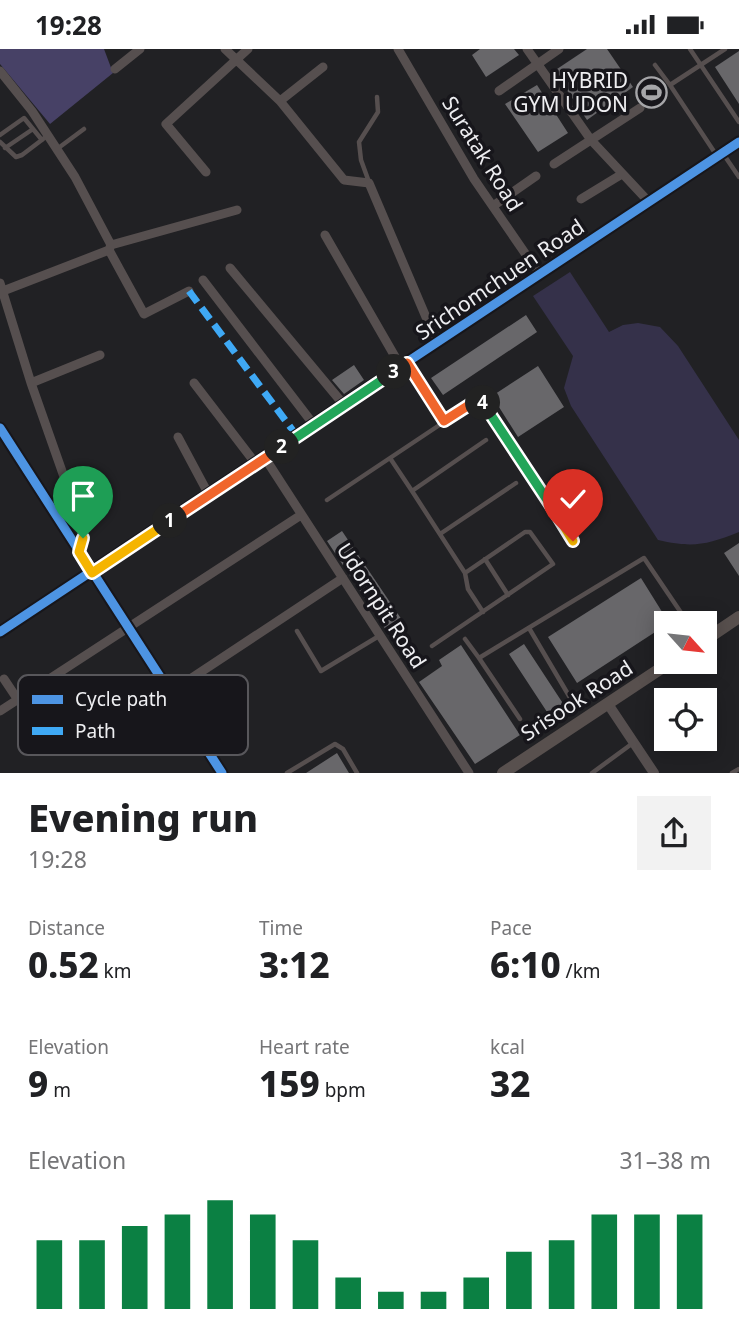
<!DOCTYPE html>
<meta charset="utf-8">
<style>
:root{--surface:#fff;--page:#f2f2f2;--text:#202124;--muted:#757577;--accent:#0b8043}
body{margin:0;font-family:"Noto Sans",sans-serif;background:var(--page);color:var(--text);height:100vh;display:flex;flex-direction:column;font-size:26px;white-space:nowrap}
*{box-sizing:border-box;margin:0}
p{font-size:23px;color:var(--muted)}
.icon{flex:none;width:38px;height:38px;fill:none;stroke:currentColor;stroke-width:2;stroke-linecap:round;stroke-linejoin:round}
.map{position:relative;height:724px;overflow:hidden}
.drawer{display:flex;flex-direction:column;background:var(--surface);flex:1}
.drawer>*{flex:none}
.needle{width:46px;rotate:117deg}
.fabs{position:absolute;left:654px;top:562px;display:grid;gap:14px}
.fabs a{display:grid;place-items:center;width:63px;height:63px;border-radius:0px;background:var(--surface);box-shadow:0 4px 18px #0003;font-size:35px}
.pin{position:absolute;display:grid;place-items:center;width:60px;height:60px;color:#fff;margin:-72px -30px;border-radius:50% 50% 50% 0;rotate:-45deg;box-shadow:0 0 7px #0007}
.pin .icon{rotate:45deg}
.km{position:absolute;width:35px;height:35px;margin:-18px;border-radius:50%;background:#222;color:#fff;font-size:19px;line-height:35px;text-align:center}
.round{display:grid;place-items:center;flex:none;width:74px;height:74px;border-radius:0px;background:var(--page)}
.overview{display:flex;align-items:center;justify-content:space-between;height:119px;padding:0 28px}
h1{font-size:38px;font-weight:800;line-height:52px}
.stats{display:grid;grid-template-columns:repeat(3,1fr);gap:10px;height:119px;padding:7px 28px}
.stats div{display:grid;align-content:center}
.stats b{font-size:35px;font-weight:800}
.stats small{font-size:19px;font-weight:400}
.stats p{font-size:19px}
.chart{height:196px;padding:14px 28px}
.chart p{display:flex;justify-content:space-between}
.chart svg{width:100%;height:126px;margin-top:7px;stroke:var(--accent);stroke-width:6}
.status{display:flex;justify-content:space-between;align-items:center;height:49px;padding:0 35px;background:var(--surface);direction:ltr}
.status svg{height:19px;fill:currentColor}
.map>svg:first-child{display:block}
</style>
<div class="status"><b>19:28</b><svg viewBox="0 0 49 12"><path d="M0 12V9h3v3zM5 12V6h3v6zM10 12V3h3v9zM15 12V0h3v12zM26 1h20v11H26zM47 4h2v5h-2z"/></svg></div>
<div class="map">
<svg width="739" height="724" viewBox="0 0 739 724">
<rect width="100%" height="100%" fill="#212124"/>
<path fill="#35314a" d="M570 223 609 283 623 276 638 274 660 278 678 297 739 391V483C706 496 693 499 658 491L571 357 564 339 573 307 533 247Z"/>
<path fill="#474166" d="M0 0H104L113 24 50 75 0 15Z"/>
<path fill="#68676a" d="M480 0H514L519 6 486 28 472 6Z
M587 0H607L633 38 587 71 554 22Z
M739 2V55L715 18Z
M537 36 568 84 538 103 505 55Z
M526 266 537 283 443 346 431 329Z
M354 316 364 331 344 345 332 331Z
M538 317 564 358 518 388 492 347Z
M342 482 402 571 386 581 327 492Z
M739 494V527L724 504Z
M641 529 669 574 577 634 548 588Z
M524 595 564 656 549 666 509 605Z
M461 596 520 686 475 715 419 633 442 617 439 611Z
M337 704 349 724H306Z"/>
<g fill="none" stroke-linecap="round" stroke-linejoin="round">
<path stroke="#564f4f" stroke-width="4.5" d="M690 0 739 73
M655 16 670 36
M0 86 24 69 42 91
M0 93 16 108 22 106 47 87
M5 99 33 80
M57 100 84 80
M724 106 739 128
M717 107 670 36 725 0
M369 133 361 111 359 93 378 63 377 48
M408 315 444 372
M390 409 412 442 486 391
M412 442 465 524 468 540 483 563
M327 451 480 349 573 492
M440 485 516 434
M485 510 508 546
M529 579 572 652
M297 582 321 622 379 587
M465 590 479 609
M432 597 553 515 530 483H525L465 524
M520 670 479 609 644 509 688 574
M287 724 335 695 343 700 357 724
M592 724 633 694
M732 724 739 720"/>
<path stroke="#564f4f" stroke-width="9" d="M225 0 280 52 344 131 369 134 437 294
M398 0 474 130 540 226
M527 0 591 91 649 153
M115 20 140 0
M0 22 32 62 75 128 111 196 109 201 3 242
M499 42 559 0
M280 52 323 18
M554 115 640 59
M206 123 166 75 248 0
M581 150 622 125
M493 157 536 127
M325 186 401 318
M111 196 237 161
M109 201 144 265 189 242
M230 219 344 356
M203 231 314 376
M0 234 31 334 82 479 83 497 79 503
M31 334 100 306
M194 334 256 415
M0 379 222 724
M178 388 209 446
M265 409 469 724
M4 630 18 651
M169 644 343 529
M0 662 301 466"/>
<path stroke="#564f4f" stroke-width="10" d="M0 583 739 93
M608 655 654 724"/>
<path stroke="#58504e" stroke-width="12" d="M705 591 739 568
M503 724 672 612"/>
<path stroke="#3fa9f5" stroke-width="7" stroke-dasharray="14 7" stroke-linecap="butt" d="M189 242 297 387"/>
<defs>
<path id="cycleway" d="M0 379 222 724
M0 583 739 93"/>
</defs>
<use href="#cycleway" stroke="#17161b" stroke-width="13"/>
<use href="#cycleway" stroke="#4d94e3" stroke-width="9"/>
</g>
<g fill="none" stroke-linecap="round" stroke-linejoin="round">
<defs>
<path id="split-1" d="M83 489 79 503 92 524 170 472"/>
<path id="split-2" d="M170 472 282 398"/>
<path id="split-3" d="M282 398 394 323"/>
<path id="split-4" d="M394 323 407 314 444 372 480 349 483 354"/>
<path id="split-5" d="M483 354 557 466"/>
<path id="split-6" d="M557 466 573 492"/>
</defs>
<use href="#split-1" stroke="#fff" stroke-width="14"/>
<use href="#split-2" stroke="#fff" stroke-width="14"/>
<use href="#split-3" stroke="#fff" stroke-width="14"/>
<use href="#split-4" stroke="#fff" stroke-width="14"/>
<use href="#split-5" stroke="#fff" stroke-width="14"/>
<use href="#split-6" stroke="#fff" stroke-width="14"/>
<use href="#split-1" stroke="#f5b400" stroke-width="9"/>
<use href="#split-2" stroke="#f0652b" stroke-width="9"/>
<use href="#split-3" stroke="#22a559" stroke-width="9"/>
<use href="#split-4" stroke="#f0652b" stroke-width="9"/>
<use href="#split-5" stroke="#22a559" stroke-width="9"/>
<use href="#split-6" stroke="#f5b400" stroke-width="9"/>
</g>
<defs>
<symbol id="stadium-ring" viewBox="-11 -11 22 22"><circle r="9.5" fill="#17161b" stroke="#a6a6a9" stroke-width="1.5"/><path d="M0-5a6.5 5 0 1 0 0 10a6.5 5 0 1 0 0-10ZM-3.5-1.8h7v3.6h-7Z" fill="#a6a6a9"/></symbol>
</defs>
<g fill-rule="evenodd">
<use href="#stadium-ring" x="634" y="26" width="35" height="35"/>
</g>
<g text-anchor="middle" stroke-width="7" stroke-linejoin="round" paint-order="stroke">
<g font-size="21" fill="#eeeef1" stroke="#17161b" text-anchor="end">
<text x="628" y="39">HYBRID<tspan x="628" dy="24">GYM UDON</tspan></text>
</g>
<g font-size="21" fill="#eeeef1" stroke="#17161b">
<text transform="translate(482 105) rotate(58)" y="7">Suratak Road</text>
<text transform="translate(500 231) rotate(-34)" y="7">Srichomchuen Road</text>
<text transform="translate(381 557) rotate(57)" y="7">Udornpit Road</text>
<text transform="translate(577 652) rotate(-33)" y="7">Srisook Road</text>
</g>
</g>
<rect x="18" y="626" width="230" height="80" rx="10" fill="#17161b" stroke="#58575b" stroke-width="2"/>
<rect x="32" y="646" width="31" height="9" fill="#4d94e3"/>
<rect x="32" y="678" width="31" height="8" fill="#3fa9f5"/>
<g font-size="19" fill="#eeeef1">
<text x="75" y="657">Cycle path</text>
<text x="75" y="689">Path</text>
</g>
</svg>
<div class="fabs">
<a><svg class="needle" viewBox="-14 -14 28 28"><path d="M0-13l5 13h-10z" fill="#e53935"/><path d="M0 13l5-13h-10z" fill="#757577"/></svg></a>
<a><svg class="icon" aria-label="locate" viewBox="0 0 24 24"><circle cx="12" cy="12" r="6"/><path d="M12 2v4M12 18v4M2 12h4M18 12h4"/></svg></a>
</div>
<div class="pin" style="left:83px;top:489px;background:#1e9e55"><svg class="icon" aria-label="arrive" viewBox="0 0 24 24"><path d="M6 21V4h12l-3 4 3 4H6"/></svg></div>
<div class="pin" style="left:573px;top:492px;background:#d93025"><svg class="icon" aria-label="check" viewBox="0 0 24 24"><path d="M5 12l5 5 9-10"/></svg></div>
<b class="km" style="left:170px;top:472px">1</b>
<b class="km" style="left:282px;top:398px">2</b>
<b class="km" style="left:394px;top:323px">3</b>
<b class="km" style="left:483px;top:354px">4</b>
</div>
<section class="drawer">
<div class="overview"><div><h1>Evening run</h1><p>19:28</p></div><a class="round"><svg class="icon" aria-label="share" viewBox="0 0 24 24"><path d="M12 15V3M7 8l5-5 5 5M5 13v7h14v-7"/></svg></a></div>
<div class="stats">
<div><p>Distance</p><b>0.52<small> km</small></b></div>
<div><p>Time</p><b>3:12</b></div>
<div><p>Pace</p><b>6:10<small> /km</small></b></div>
</div>
<div class="stats">
<div><p>Elevation</p><b>9<small> m</small></b></div>
<div><p>Heart rate</p><b>159<small> bpm</small></b></div>
<div><p>kcal</p><b>32</b></div>
</div>
<div class="chart"><p><span>Elevation</span>31–38 m</p>
<svg viewBox="0 0 160 44" preserveAspectRatio="none"><path d="M5 44V20M15 44V20M25 44V15M35 44V11M45 44V6M55 44V11M65 44V20M75 44V33M85 44V38M95 44V38M105 44V33M115 44V24M125 44V20M135 44V11M145 44V11M155 44V11"/></svg>
</div>
</section>
